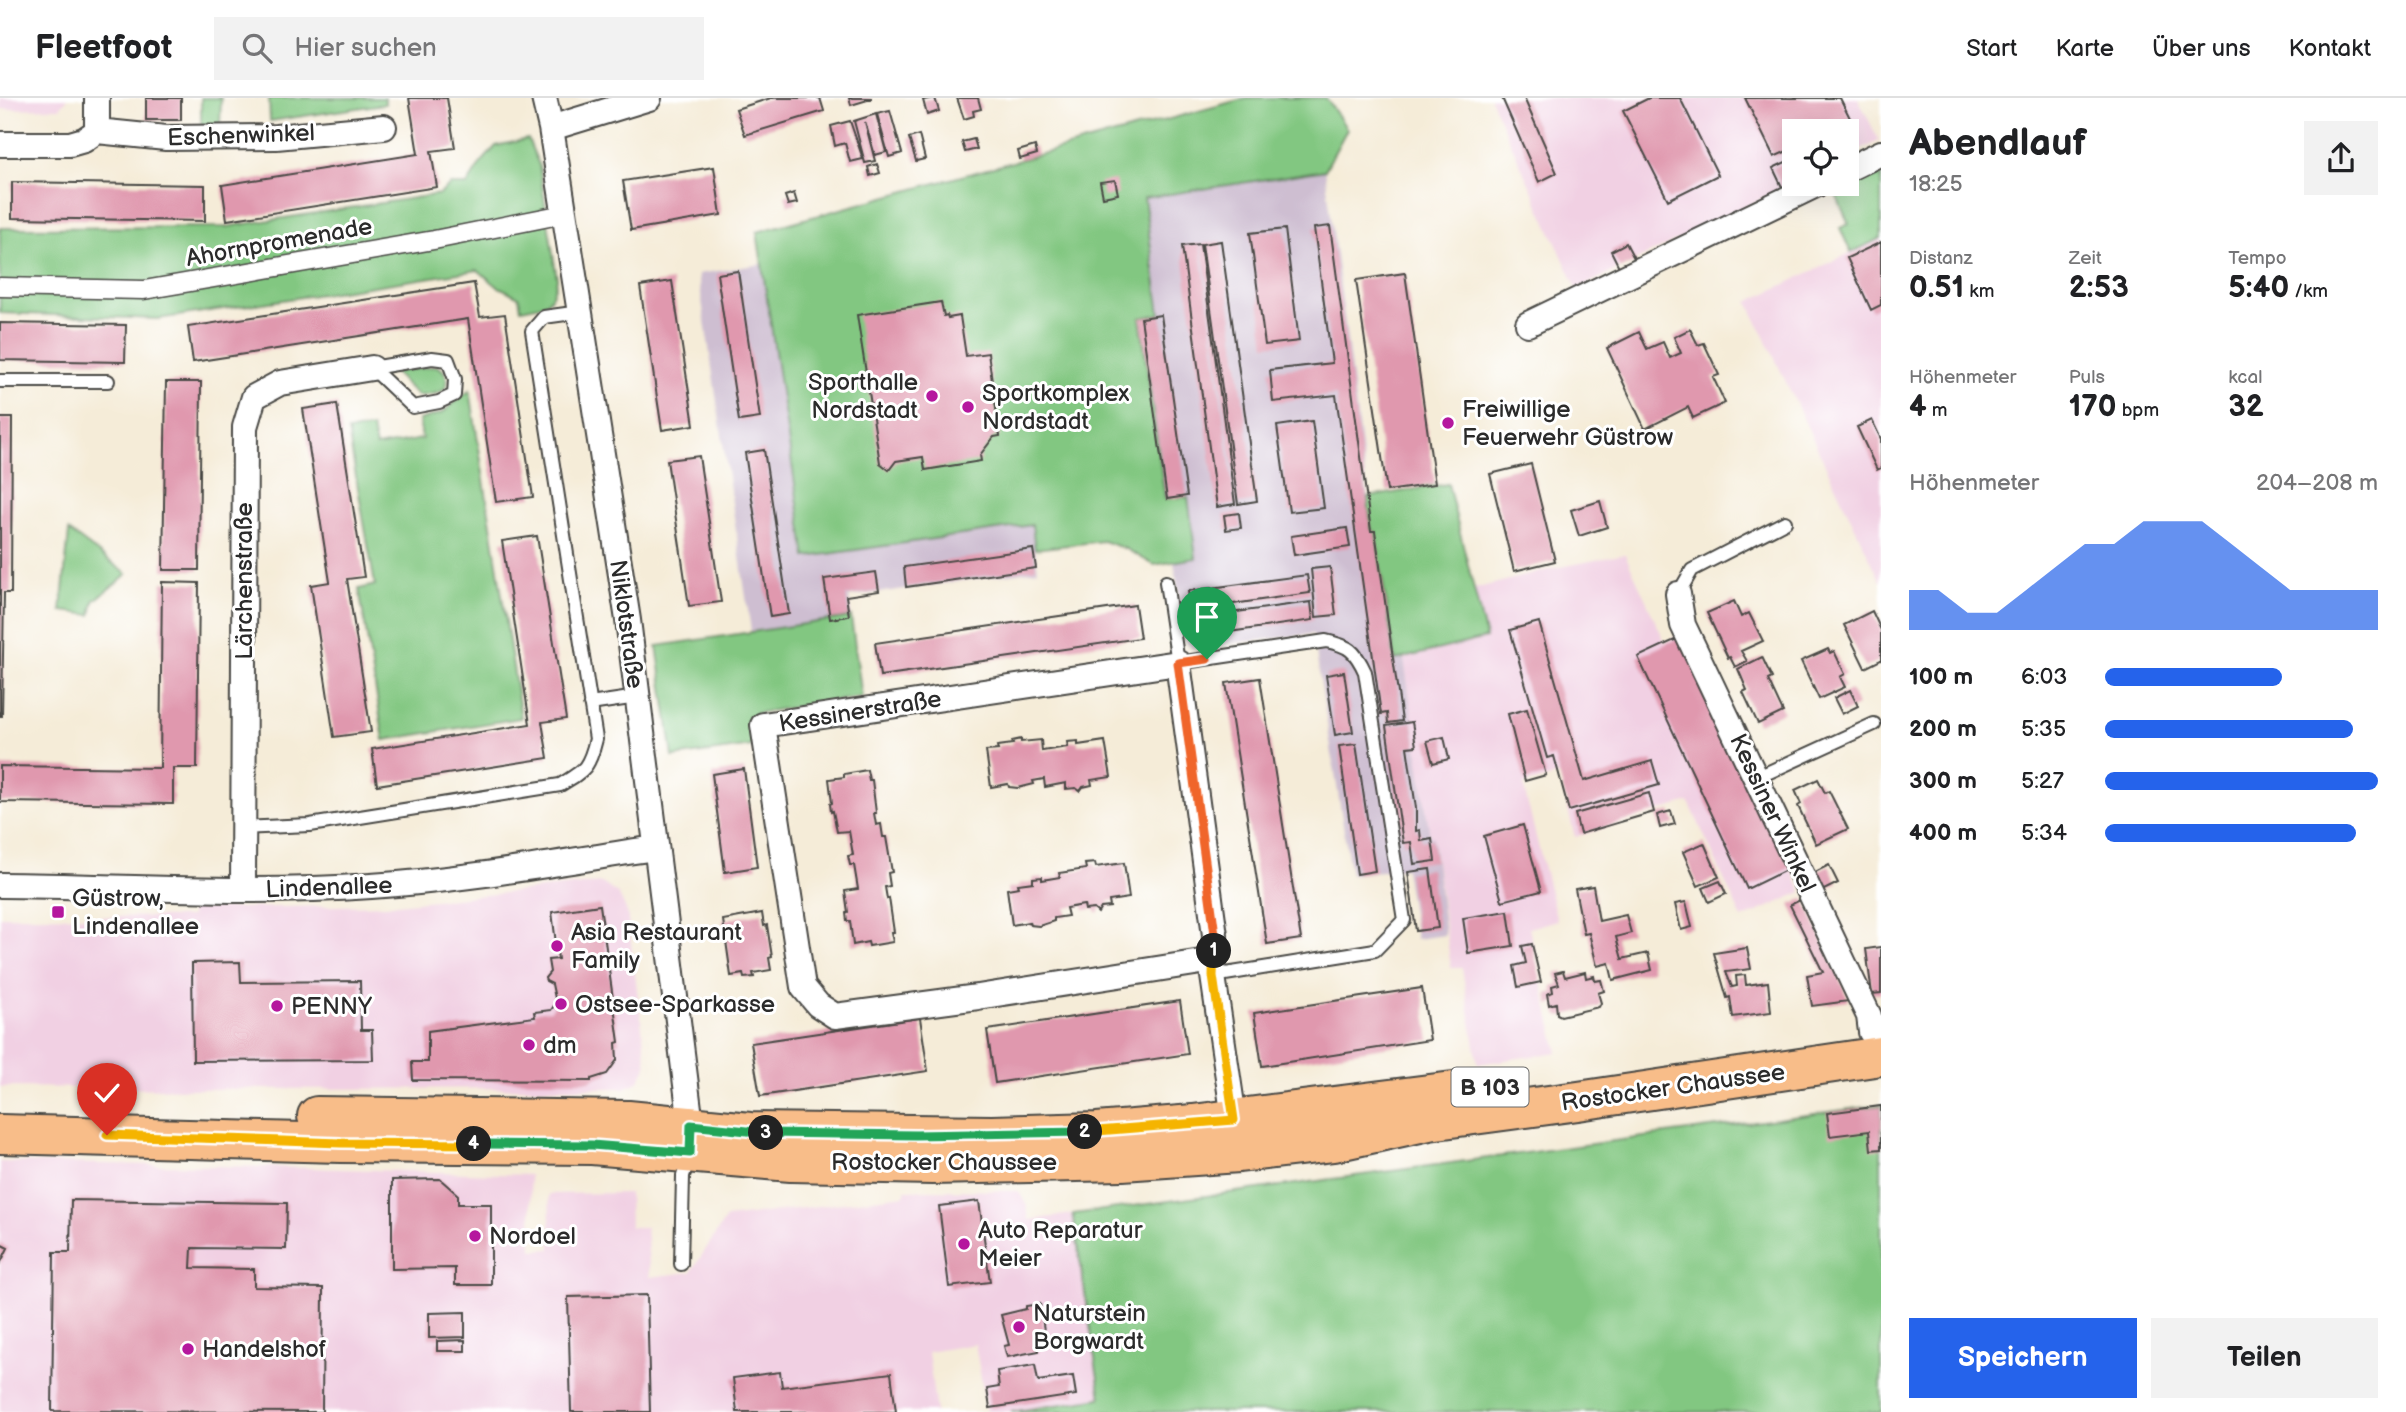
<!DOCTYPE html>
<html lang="de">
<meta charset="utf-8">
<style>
:root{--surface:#fff;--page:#f2f2f2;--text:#202124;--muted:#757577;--line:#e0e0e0;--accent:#2563eb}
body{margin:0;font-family:"Balsamiq Sans",sans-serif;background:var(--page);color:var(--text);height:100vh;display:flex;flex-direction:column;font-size:26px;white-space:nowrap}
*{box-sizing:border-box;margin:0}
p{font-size:23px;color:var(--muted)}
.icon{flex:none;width:38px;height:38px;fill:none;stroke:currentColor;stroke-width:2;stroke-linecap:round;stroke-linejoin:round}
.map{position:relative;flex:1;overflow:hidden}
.panel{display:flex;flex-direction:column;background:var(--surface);width:525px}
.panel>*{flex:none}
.buttons{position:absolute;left:1782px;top:21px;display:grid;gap:14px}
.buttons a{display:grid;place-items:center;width:77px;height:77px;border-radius:0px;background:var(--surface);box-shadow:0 7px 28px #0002;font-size:35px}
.pin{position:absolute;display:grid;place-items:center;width:60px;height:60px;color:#fff;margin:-72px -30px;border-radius:50% 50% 50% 0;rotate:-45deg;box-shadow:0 0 7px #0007}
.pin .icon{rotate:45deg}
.km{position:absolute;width:35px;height:35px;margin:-18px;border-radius:50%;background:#222;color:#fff;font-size:19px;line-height:35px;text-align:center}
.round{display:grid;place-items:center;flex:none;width:74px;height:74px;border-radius:0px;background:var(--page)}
.summary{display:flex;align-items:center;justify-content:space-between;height:119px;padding:0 28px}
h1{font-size:38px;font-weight:600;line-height:52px}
.stats{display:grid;grid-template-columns:repeat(3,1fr);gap:10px;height:119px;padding:7px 28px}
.stats div{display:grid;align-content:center}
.stats b{font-size:30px;font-weight:600}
.stats small{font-size:19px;font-weight:400}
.stats p{font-size:19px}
.chart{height:196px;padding:14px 28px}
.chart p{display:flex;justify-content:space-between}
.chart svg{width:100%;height:126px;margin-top:7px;fill:var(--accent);opacity:.7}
.action{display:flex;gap:14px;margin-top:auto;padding:14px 28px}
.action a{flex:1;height:80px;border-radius:0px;background:var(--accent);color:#fff;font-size:28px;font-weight:600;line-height:80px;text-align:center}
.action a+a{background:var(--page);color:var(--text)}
ul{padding:0 28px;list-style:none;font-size:23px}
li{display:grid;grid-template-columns:112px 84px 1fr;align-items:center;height:52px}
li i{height:18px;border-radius:9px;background:var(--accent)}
header{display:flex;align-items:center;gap:42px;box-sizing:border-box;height:98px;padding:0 35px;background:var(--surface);border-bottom:2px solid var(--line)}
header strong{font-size:33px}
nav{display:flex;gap:38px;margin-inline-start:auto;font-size:24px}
.search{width:490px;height:63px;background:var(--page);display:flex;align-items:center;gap:18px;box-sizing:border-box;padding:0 24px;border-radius:0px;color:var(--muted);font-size:26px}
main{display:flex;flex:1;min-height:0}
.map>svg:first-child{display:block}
</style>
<header>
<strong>Fleetfoot</strong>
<div class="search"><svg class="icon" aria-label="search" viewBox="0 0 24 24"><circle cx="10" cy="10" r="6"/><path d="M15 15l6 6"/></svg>Hier suchen</div>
<nav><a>Start</a><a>Karte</a><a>Über uns</a><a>Kontakt</a></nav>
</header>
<main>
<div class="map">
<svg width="1881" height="1314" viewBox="0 0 1881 1314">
<rect width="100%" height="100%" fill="#fff"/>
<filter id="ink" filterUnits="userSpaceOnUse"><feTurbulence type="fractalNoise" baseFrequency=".0143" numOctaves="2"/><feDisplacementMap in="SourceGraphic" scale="14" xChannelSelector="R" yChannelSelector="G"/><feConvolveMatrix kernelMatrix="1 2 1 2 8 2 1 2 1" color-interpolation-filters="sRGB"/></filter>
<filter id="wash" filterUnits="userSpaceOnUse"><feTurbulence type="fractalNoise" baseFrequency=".00686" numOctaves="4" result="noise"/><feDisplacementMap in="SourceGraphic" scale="28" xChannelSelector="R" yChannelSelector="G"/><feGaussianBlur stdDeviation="1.57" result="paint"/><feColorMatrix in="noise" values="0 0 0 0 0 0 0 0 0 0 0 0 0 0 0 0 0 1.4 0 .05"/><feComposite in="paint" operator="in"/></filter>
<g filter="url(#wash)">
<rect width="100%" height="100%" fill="#f5ecd8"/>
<path fill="#f1d0e3" d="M0 0H68L60 10 0 11Z
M1490 0H1858L1879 43 1846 59V33H1794V85L1577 191Z
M1881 140V484L1748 204Z
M1625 456 1665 544 1680 536 1802 794 1742 821 1689 704 1575 739 1559 677 1523 687 1557 822 1529 830 1558 954 1478 966 1462 870H1451L1433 740H1430L1404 561 1486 540 1474 491 1556 470Z
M602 785 619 797 627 814 647 968 638 984 624 990 193 991 0 989V818L191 819V811L387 807Z
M0 1064 310 1070 530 1077 532 1152 551 1151 549 1096 629 1095 630 1129H646L650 1179 691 1174 726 1120 905 1097V1092L1018 1093 1026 1105 1029 1122 1073 1116 1102 1300 1011 1314H987L975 1246 928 1254 936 1314H0Z"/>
<path fill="#cebed1" d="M1325 72 1372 432H1376L1395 562 1404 561 1430 739H1433L1445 837 1416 841 1405 770 1351 777 1313 536 1191 550 1185 542 1174 464 1196 460 1188 400 1166 402 1140 219 1160 216 1143 100Z
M762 166 806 459 1032 427 1038 472 849 499 851 519 751 533 698 176Z"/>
<path fill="#82c781" stroke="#567956" stroke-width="2" d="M201 0H221L220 27H201Z
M269 0H385V6L270 23Z
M1246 0H1326L1347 31 1325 72 1144 100 1160 216 1140 220 1165 401 1188 399 1196 460 1154 467 1126 451 1103 443 1035 451 1032 427 806 459 757 134Z
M528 41 539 67 557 181C551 208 547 206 521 211L519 199 497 188 478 172 158 221 0 215V130L225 129 440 96 450 87H467L481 65 496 48Z
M1881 73V140L1851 155 1840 130 1849 126 1835 95Z
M437 268C449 274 452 291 437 295 431 297 424 297 418 298L393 274Z
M470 292 521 620 384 642 359 491 375 487 348 333 372 330 376 349 422 341 419 322 442 315Z
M1448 386 1486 540 1395 562 1375 433H1371L1368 399Z
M69 433 127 476 94 503 91 517 61 513Z
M851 519 862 599 756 615 760 647 673 659 657 548Z
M1881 1007V1314H1011L1101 1300 1073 1116Z"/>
<g id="blocks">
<path fill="#e098ae" d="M146 0H181V22H146Z
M409 0H447L455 50 431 53 437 89 227 122 222 87 418 56Z
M771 0H820L824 13 745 37 736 11Z
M849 0H871V1L851 7Z
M935 0 939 13 927 17 923 2Z
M957 0H978L981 11 973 13 974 18 964 21Z
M1502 0H1524L1557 75 1539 84Z
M1649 0H1680L1718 77 1668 102 1623 13Z
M1745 0H1840L1851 22 1829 33H1794V50L1774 59Z
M890 13 902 55 889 59 877 16Z
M876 16 886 54 875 57 865 24 875 63 865 65 854 23Z
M850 23 863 61 850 64 845 45 835 48 831 28Z
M919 37 925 61 916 63 909 40Z
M974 41 977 51 965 54 962 44Z
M1035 48 1037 56 1020 61 1018 53Z
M1794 60V85L1783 91 1773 70Z
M877 66 880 75 870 78 868 69Z
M714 69 721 117 631 132 623 83Z
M1115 82 1118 96 1103 99 1100 84Z
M12 84 205 87V123L12 120Z
M794 95 797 105 788 107 785 98Z
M1330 128 1371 433H1375L1402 623 1388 625 1387 615 1381 616 1336 297 1273 304 1270 272 1332 265 1314 130Z
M1285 131 1299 243 1265 247 1250 135Z
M1221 143 1257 403 1238 406 1202 146Z
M1881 144V207L1871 212 1847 160Z
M1626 145 1636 164 1620 171 1611 153Z
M1200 146 1235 406 1217 409 1182 148Z
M738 173 760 320 739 323 717 176Z
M1405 175 1435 386 1387 393 1356 182Z
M672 183 694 327 662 332 640 188Z
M474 185 480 219 505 216 533 399 496 404 468 221 193 264 188 229Z
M941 204 944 218 947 217 948 220 960 218 966 258 988 255 1000 338 994 339 980 357 981 363 925 372 923 359 896 363 889 372 880 365 857 217Z
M1161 217 1187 398 1167 401 1141 220Z
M0 225 126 227 125 264 0 262Z
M1690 231 1698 247 1704 245 1719 277 1713 279 1725 305 1693 320 1688 309 1645 331 1607 250 1639 234 1647 251 1663 244 1670 260 1681 255 1674 239Z
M166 284H201L199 472H163Z
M337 306 364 479 347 481 371 634 334 639 311 487 330 484 303 311Z
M0 320H12L11 495H4L2 618H0Z
M1872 322 1881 341V370L1877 372 1857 329Z
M1312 323 1324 410 1289 414 1277 328Z
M764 352 789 516 770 519 745 355Z
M699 358 721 504 689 508 667 362Z
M1531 366 1555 463 1514 473 1490 376Z
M1600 403 1607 429 1579 438 1571 412Z
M1239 415 1241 430 1226 432 1224 417Z
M1347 430 1350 449 1294 457 1291 438Z
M537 438 566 621 542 624 548 660 377 687 372 651 530 626 502 443Z
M1033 451 1036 470 906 489 904 469Z
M1330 469 1336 517 1316 519 1311 471Z
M876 474 879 493 846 498 849 518 830 521 824 481Z
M1307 477 1310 495 1191 512 1188 493Z
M162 484 199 485 197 670H173V706L0 704V668L160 670Z
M1734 503 1741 519 1749 515 1763 543 1741 553 1747 563 1735 569 1730 559 1728 560 1707 515Z
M1311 504 1313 522 1194 539 1192 520Z
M1135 507 1140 540 880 578 875 545Z
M1872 513 1881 532V562L1865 570 1844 527Z
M1539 524 1584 683 1652 663 1659 687 1569 713 1554 658 1547 660 1510 532Z
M1681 539 1790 770 1747 791 1638 559Z
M1828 551 1830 555 1834 553 1845 576 1840 579 1845 589 1819 601 1801 563Z
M1762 559 1772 580 1768 582 1783 614 1758 626 1743 594 1747 592 1738 571Z
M1344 574 1353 634 1335 637 1326 577Z
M1260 580 1301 841 1267 846 1226 585Z
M1850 592 1858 608 1842 616 1834 600Z
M1527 611 1546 677 1525 683 1508 616Z
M1412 624 1416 648 1407 649 1416 710V733L1420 732 1421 743 1432 741 1435 763 1414 766 1411 744 1403 745 1386 628Z
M1444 639 1449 661 1433 665 1427 643Z
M1021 641V644L1041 642 1042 653 1068 649 1067 644 1078 643V647L1105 643 1111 679 1091 682 1092 687 1083 689 1080 693 1076 690 1066 691V685L1045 689 1044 681 1033 683 1034 686 1018 690 1009 689 1008 686 991 689 986 653 998 652 997 648 1013 646 1012 643Z
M1356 646 1375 773 1357 776 1339 648Z
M744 671 757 769 725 774 712 676Z
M867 672 869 682H872L876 715H874L876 727 881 726 883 739H886L892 774 888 775 890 788 885 789 887 801 889 800 894 834H891L893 844 869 848 868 844 853 847 850 823H847L846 815 848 814 845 793 858 791 854 767H850L848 758 853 757 849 733 837 734 833 713 831 714 830 706 832 705 829 681 844 679V676Z
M1818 681 1825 695 1829 693 1848 731 1816 746 1798 708 1801 706 1795 692Z
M1649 695 1654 714 1580 736 1575 716Z
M1671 713 1675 726 1660 730 1657 717Z
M1523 727 1541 793 1502 803 1484 738Z
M1704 745 1719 779 1698 788 1683 754Z
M1095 765 1096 769 1124 765 1129 800 1109 803 1110 809 1101 810 1098 815 1094 811 1085 812 1084 807 1066 810 1068 818 1054 820V823L1039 828 1030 827 1029 824 1012 827 1007 791 1019 789 1018 786 1033 784V780L1042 779V782L1060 779 1059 775 1086 771 1085 766Z
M1829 767 1838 785 1822 793 1813 775Z
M1430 771 1438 830 1416 833 1408 774Z
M1720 783 1726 796 1709 804 1703 790Z
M1593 788 1599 823 1626 817 1631 835 1616 839 1622 861 1648 855 1652 872 1613 882 1609 865 1597 868 1589 835 1584 836 1575 791Z
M1804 800 1849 903 1812 908 1807 877 1823 874 1790 807Z
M1686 804 1692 829 1681 832 1675 806Z
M600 807 619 944 616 945 617 962 607 976 591 981V983L413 982 412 964H428V933L535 919 534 914 551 912 556 905 552 886 546 883 545 880 550 874 548 862 558 861 552 814Z
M1508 813 1513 848 1468 855 1463 820Z
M762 815 764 828 767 827 772 859 769 860 771 872 753 875 754 879 744 880 743 876 731 878 723 822Z
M1532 846 1541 884 1518 889 1514 868 1526 865 1522 848Z
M1881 849V895L1872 896 1866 851Z
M1747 850 1751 871 1726 874 1732 889 1737 888 1736 878 1745 877 1746 887 1768 884 1771 914 1733 919 1730 899 1727 900 1714 855Z
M240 864 241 884 360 883 361 932H372L373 962 193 963 192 865Z
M1563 873 1565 879 1585 874 1586 880 1594 878 1595 883 1601 882 1604 893 1598 895 1601 905 1599 909 1561 918 1557 916 1556 905 1549 907 1547 896 1553 894 1552 888 1559 886 1555 875Z
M1422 890 1430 942 1262 968 1254 915Z
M1180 903 1188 956 995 985 987 932Z
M920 920 928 973 760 998 751 945Z
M1881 1008V1051L1871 1052 1869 1033 1830 1038 1827 1015Z
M440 1081 458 1097V1106H491V1187H455V1170L392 1171V1082Z
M71 1102 287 1105 286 1151 192 1150 191 1170 254 1171V1189L323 1190 322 1314 52 1313 54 1154H70Z
M979 1103 990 1184 949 1189 939 1108Z
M0 1146 8 1150 0 1166Z
M647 1197 650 1314H571L568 1199Z
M1040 1206 1045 1239 1037 1241 1039 1253 1007 1259 1004 1248 1009 1247 1001 1217 1026 1211V1208Z
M465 1214V1239L429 1240V1215Z
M465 1242V1253H437V1243Z
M1035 1267 1038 1283 1073 1278 1076 1297 990 1310 987 1291 999 1289 997 1273Z
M780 1274 782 1289 891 1275 896 1314H737L733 1280Z"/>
</g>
</g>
<g filter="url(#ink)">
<use href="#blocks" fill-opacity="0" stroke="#494845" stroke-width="2"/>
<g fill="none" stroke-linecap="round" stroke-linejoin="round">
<defs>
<path id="service" d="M432 260 448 262 455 281 454 297 439 304 413 309 372 270Z
M0 283H108
M1166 484 1178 565 1326 543C1349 548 1355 552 1365 574L1404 822 1375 852 1213 878
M1678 496 1692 472 1785 424
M590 606 637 599
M1756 680 1874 626
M243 730 310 727 560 687C585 672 589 670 596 641L532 233 544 219 580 214
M681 1166 683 1078 689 1059"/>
<path id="pedestrian" d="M0 189 144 192 434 142 564 116"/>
<path id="minor" d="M544 0 551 30 628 522 691 1027 690 1042
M551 30 649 0
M97 33V0
M0 46H70L84 42 97 33 166 40 276 39 384 29
M1846 72 1881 55
M1528 226 1818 86
M1678 496 1683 527 1869 918 1871 934
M0 787C123 788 248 797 371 788 466 782 561 764 655 750
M243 791 245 329 254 299 280 285 372 270
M1214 862 978 899 835 918 818 907 803 889 763 627 1178 565 1215 837 1213 878 1236 1034"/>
<path id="primary" d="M317 1018 628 1022 750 1034 992 1037 1097 1034 1193 1026 1461 992
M0 1036 341 1045 592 1047 791 1064 932 1067 1122 1063 1239 1055 1334 1044 1429 1023 1578 1003 1881 958"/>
</defs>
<use href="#service" stroke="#494845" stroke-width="16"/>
<use href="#pedestrian" stroke="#494845" stroke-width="21"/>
<use href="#minor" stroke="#494845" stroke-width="28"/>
<use href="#primary" stroke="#494845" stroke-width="42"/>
<use href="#service" stroke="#fff" stroke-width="12"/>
<use href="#pedestrian" stroke="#fff" stroke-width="18"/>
<use href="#minor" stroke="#fff" stroke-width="24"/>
<use href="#primary" stroke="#f8bd89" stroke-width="38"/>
</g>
</g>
<g fill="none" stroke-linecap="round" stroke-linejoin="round" filter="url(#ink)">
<defs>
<path id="split-1" d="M1207 561 1178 565 1215 836 1214 853"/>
<path id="split-2" d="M1085 1034 1234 1022 1213 878 1214 853"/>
<path id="split-3" d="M766 1035 916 1037 1085 1034"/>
<path id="split-4" d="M474 1046 592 1047 690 1055 691 1027 766 1035"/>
<path id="split-5" d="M107 1037 341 1045 474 1046"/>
</defs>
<use href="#split-1" stroke="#fff" stroke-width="14"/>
<use href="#split-2" stroke="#fff" stroke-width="14"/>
<use href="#split-3" stroke="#fff" stroke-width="14"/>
<use href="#split-4" stroke="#fff" stroke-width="14"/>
<use href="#split-5" stroke="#fff" stroke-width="14"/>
<use href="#split-1" stroke="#f0652b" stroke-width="9"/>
<use href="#split-2" stroke="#f5b400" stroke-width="9"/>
<use href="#split-3" stroke="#22a559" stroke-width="9"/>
<use href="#split-4" stroke="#22a559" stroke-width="9"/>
<use href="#split-5" stroke="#f5b400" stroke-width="9"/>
</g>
<g fill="#b5179e" stroke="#fff" stroke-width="2.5">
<circle cx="932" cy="298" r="7"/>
<circle cx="968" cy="309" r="7"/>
<circle cx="1448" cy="325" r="7"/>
<rect x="51" y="807" width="14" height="14" rx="3.5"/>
<circle cx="557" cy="848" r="7"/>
<circle cx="561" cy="906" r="7"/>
<circle cx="277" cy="908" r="7"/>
<circle cx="529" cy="947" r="7"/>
<circle cx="475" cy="1138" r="7"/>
<circle cx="964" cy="1146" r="7"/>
<circle cx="1019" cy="1229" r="7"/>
<circle cx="188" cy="1251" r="7"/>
</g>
<g text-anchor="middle" stroke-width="6" stroke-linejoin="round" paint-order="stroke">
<rect fill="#fff" stroke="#6b6b6b" stroke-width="2" x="1451.5" y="969.5" width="77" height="39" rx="5"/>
<g font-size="23" font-weight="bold" fill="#2b2b2b">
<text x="1490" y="997">B 103</text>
</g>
<g font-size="24" fill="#2b2b2b" stroke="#fff">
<text transform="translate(241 37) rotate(-2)" y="8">Eschenwinkel</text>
<text transform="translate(279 144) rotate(-10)" y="8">Ahornpromenade</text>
<text transform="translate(244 483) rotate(-90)" y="8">Lärchenstraße</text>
<text transform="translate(627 526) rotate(82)" y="8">Niklotstraße</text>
<text transform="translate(860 613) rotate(-9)" y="8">Kessinerstraße</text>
<text transform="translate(1773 715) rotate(65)" y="8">Kessiner Winkel</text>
<text transform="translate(329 789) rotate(-2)" y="8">Lindenallee</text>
<text transform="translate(1673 989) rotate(-8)" y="8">Rostocker Chaussee</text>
<text x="944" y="1072">Rostocker Chaussee</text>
</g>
<g font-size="24" fill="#2b2b2b" stroke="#fff" text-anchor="start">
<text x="918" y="292" text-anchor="end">Sporthalle<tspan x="918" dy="28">Nordstadt</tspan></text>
<text x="982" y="303">Sportkomplex<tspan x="982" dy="28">Nordstadt</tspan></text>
<text x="1462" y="319">Freiwillige<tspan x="1462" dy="28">Feuerwehr Güstrow</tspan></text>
<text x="72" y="808">Güstrow,<tspan x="72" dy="28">Lindenallee</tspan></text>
<text x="571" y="842">Asia Restaurant<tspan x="571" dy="28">Family</tspan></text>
<text x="575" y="914">Ostsee-Sparkasse</text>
<text x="291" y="916">PENNY</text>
<text x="543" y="955">dm</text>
<text x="978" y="1140">Auto Reparatur<tspan x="978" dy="28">Meier</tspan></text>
<text x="489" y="1146">Nordoel</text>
<text x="1033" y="1223">Naturstein<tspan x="1033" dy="28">Borgwardt</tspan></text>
<text x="202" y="1259">Handelshof</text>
</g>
</g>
</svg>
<div class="buttons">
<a><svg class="icon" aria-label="locate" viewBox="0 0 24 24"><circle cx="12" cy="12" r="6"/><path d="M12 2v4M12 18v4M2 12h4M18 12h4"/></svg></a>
</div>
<div class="pin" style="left:1207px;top:561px;background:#1e9e55"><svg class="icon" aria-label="arrive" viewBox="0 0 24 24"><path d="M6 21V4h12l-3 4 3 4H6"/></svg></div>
<div class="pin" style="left:107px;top:1037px;background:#d93025"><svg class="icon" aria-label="check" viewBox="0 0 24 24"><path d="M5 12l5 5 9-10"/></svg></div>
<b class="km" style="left:1214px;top:853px">1</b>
<b class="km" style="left:1085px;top:1034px">2</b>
<b class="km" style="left:766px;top:1035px">3</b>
<b class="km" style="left:474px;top:1046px">4</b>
</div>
<section class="panel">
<div class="summary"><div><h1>Abendlauf</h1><p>18:25</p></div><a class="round"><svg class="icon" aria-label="share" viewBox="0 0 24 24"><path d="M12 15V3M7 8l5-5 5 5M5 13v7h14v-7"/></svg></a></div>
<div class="stats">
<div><p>Distanz</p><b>0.51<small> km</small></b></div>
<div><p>Zeit</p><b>2:53</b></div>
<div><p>Tempo</p><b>5:40<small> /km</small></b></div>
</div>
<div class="stats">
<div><p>Höhenmeter</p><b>4<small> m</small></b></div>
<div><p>Puls</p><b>170<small> bpm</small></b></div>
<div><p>kcal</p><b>32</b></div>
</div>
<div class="chart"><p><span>Höhenmeter</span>204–208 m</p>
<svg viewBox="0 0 160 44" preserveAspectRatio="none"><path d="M0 44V30L10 30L20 38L30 38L40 30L50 22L60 14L70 14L80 6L90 6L100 6L110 14L120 22L130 30L140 30L150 30L160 30V44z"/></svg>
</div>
<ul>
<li><b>100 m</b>6:03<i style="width:65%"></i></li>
<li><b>200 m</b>5:35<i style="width:91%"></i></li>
<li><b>300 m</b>5:27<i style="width:100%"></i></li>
<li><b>400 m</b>5:34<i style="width:92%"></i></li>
</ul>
<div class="action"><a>Speichern</a><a>Teilen</a></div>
</section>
</main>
